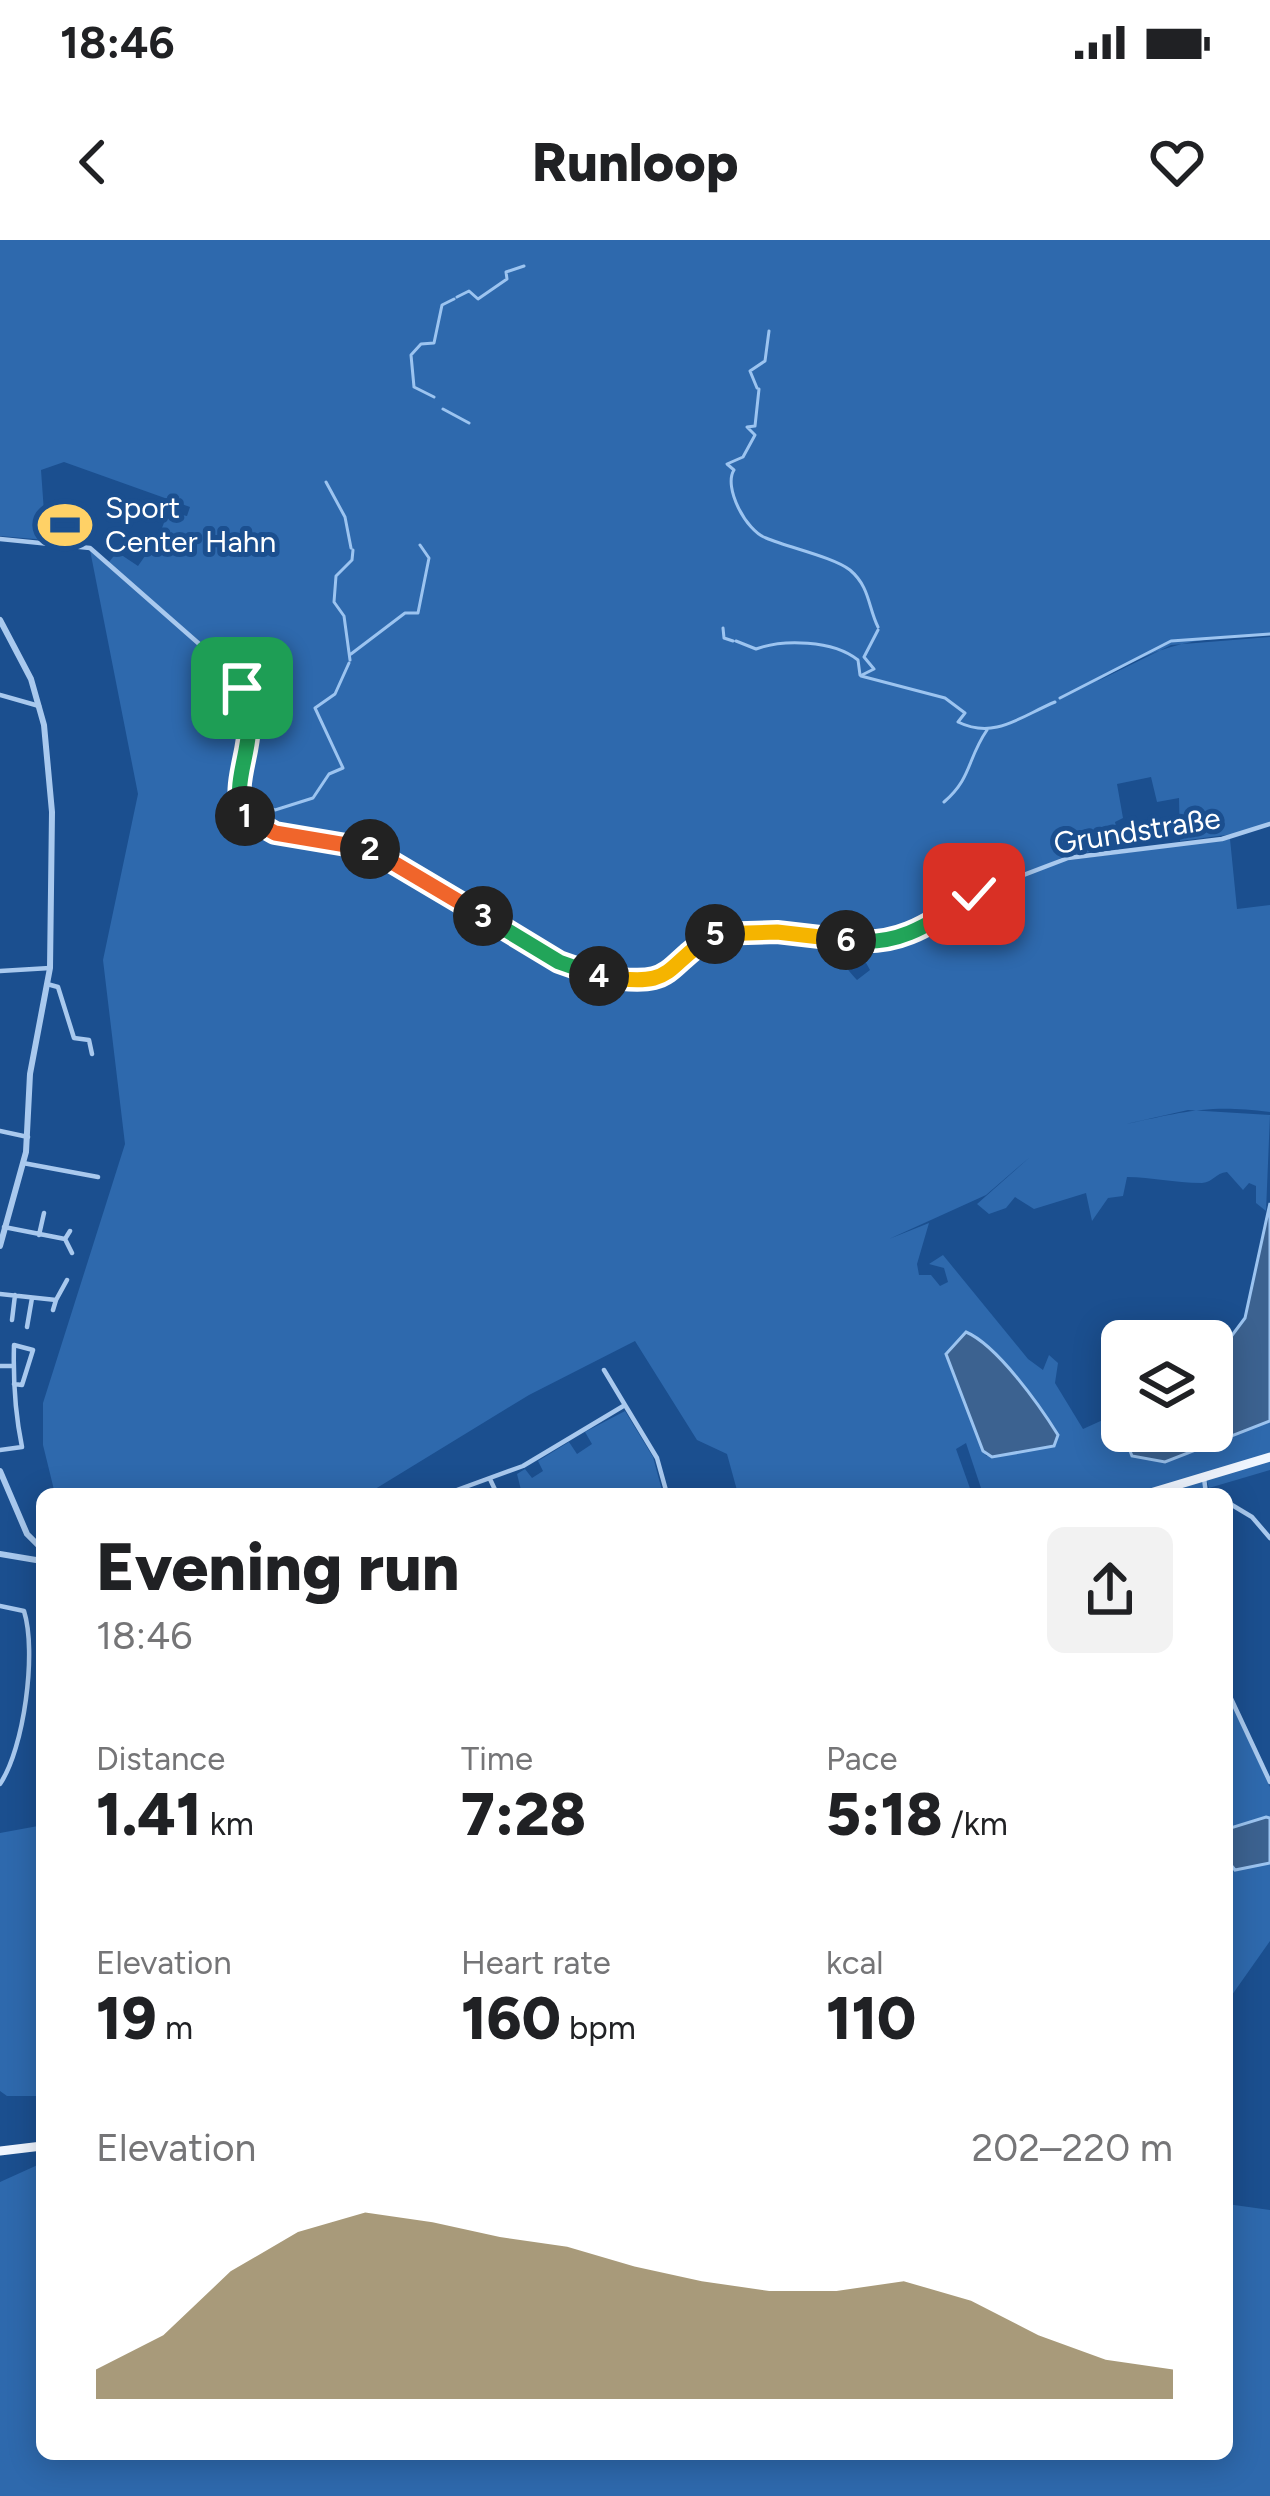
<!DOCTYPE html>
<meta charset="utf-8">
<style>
:root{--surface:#fff;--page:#f2f2f2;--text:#202124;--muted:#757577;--accent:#847042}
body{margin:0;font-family:Figtree,sans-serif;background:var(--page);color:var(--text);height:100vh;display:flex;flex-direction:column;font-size:45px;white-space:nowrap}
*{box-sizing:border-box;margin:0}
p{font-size:39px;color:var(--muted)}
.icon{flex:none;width:66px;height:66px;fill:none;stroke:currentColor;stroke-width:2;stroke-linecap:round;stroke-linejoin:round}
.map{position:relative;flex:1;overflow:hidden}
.details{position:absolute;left:36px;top:1248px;width:1197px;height:972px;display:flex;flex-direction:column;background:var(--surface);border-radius:18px;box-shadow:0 6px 30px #0003}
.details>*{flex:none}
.tools{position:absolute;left:1101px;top:1080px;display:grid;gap:24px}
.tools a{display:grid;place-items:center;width:132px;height:132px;border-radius:18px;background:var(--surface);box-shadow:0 6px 30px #0003;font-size:60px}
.pin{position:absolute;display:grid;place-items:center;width:102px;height:102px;color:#fff;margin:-51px;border-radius:24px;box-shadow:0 6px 18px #0006}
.km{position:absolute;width:60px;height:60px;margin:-30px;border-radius:50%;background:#222;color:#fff;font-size:33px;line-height:60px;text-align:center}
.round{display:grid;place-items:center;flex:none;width:126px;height:126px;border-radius:18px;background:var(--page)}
.head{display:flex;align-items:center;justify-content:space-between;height:204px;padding:0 60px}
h1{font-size:66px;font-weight:800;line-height:90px}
.figures{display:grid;grid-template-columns:repeat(3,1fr);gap:18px;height:204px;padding:12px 60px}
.figures div{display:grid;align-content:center}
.figures b{font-size:60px;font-weight:800}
.figures small{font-size:33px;font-weight:400}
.figures p{font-size:33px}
.chart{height:336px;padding:24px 60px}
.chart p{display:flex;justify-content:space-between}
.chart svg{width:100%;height:216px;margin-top:12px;fill:var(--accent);opacity:.7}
.status{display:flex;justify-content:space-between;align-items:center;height:84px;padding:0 60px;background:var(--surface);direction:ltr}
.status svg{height:33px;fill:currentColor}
header{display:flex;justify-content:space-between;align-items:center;height:156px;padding:0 60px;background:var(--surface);font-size:54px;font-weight:800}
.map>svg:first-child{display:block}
</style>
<div class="status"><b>18:46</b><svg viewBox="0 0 49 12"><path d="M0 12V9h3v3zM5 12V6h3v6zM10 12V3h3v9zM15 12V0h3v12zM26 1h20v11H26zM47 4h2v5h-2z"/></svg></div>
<header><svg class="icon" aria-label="back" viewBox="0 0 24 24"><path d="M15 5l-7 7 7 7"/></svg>Runloop<svg class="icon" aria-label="heart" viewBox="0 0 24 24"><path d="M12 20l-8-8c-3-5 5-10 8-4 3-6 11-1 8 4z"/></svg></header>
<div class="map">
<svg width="1270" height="2256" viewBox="0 0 1270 2256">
<rect width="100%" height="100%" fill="#1b4f8f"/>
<path fill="#2e69ad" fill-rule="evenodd" d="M0 0H1270V395C1192 399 1166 401 1098 441L1171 405 1270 397V582L1241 593 1180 601 1179 558 1157 562 1151 537 1117 544 1123 578 1115 582 1121 607 1065 616 1023 636 977 613 1015 638C940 665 921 705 834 697 834 716 845 726 857 740L870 730 855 703 915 695 979 654 1063 621 1230 599 1237 669 1270 665V872C1207 864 1185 872 1126 884L1188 870 1270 875 1266 971 1256 963V946L1249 943 1243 950 1227 932C1215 933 1214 942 1202 943 1173 943 1152 937 1127 937L1123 956 1108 958 1092 981 1086 953 1034 969 1015 957 1006 968 989 974 977 964 1030 917 986 955 889 999 929 983 917 1024 919 1035H931L940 1046 948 1042 944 1028 929 1024 943 1015 1028 1119 1043 1130 1049 1115 1058 1123 1055 1143 1083 1189 1105 1179 1110 1160 1122 1147 1120 1185 1133 1216 1165 1222 1270 1181V1230L1209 1248 1207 1241 1202 1252 1161 1254 1221 1231 1136 1254 1108 1250 983 1254 966 1203 956 1209 972 1254H738L727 1214 697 1200 635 1101 529 1155 367 1254H55L43 1205V1163L125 904 103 720 138 554 90 310 109 322 117 312 138 326 159 296 168 272 187 276 190 267 64 222 41 230 46 300 0 296ZM241 445C268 502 226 543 248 578 290 608 373 586 402 626 354 602 278 608 244 580 222 544 264 504 236 446ZM991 1110 1050 1207 986 1216 946 1114Z
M625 1171 653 1217 663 1254H522L517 1234 525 1229 532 1238 543 1231 538 1221 569 1202 577 1214 592 1204 585 1192Z
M1227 1453 1270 1547V1701L1227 1762Z
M42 1567V1856H7L0 1851V1593L38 1586Z
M42 1923V2214H1227V1964L1270 1970V2256H0V1942Z"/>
<path fill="#3c6290" stroke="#9cc4f0" stroke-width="3" d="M1270 963V1181L1165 1222 1132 1216 1122 1191H1212V1122L1245 1078Z
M966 1092C997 1105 1040 1166 1058 1195L1054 1206 992 1217 983 1211 946 1114Z
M1266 1577 1270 1578V1623L1235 1630 1227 1620V1589Z"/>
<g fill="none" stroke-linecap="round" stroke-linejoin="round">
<path stroke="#9cc4f0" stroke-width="3" d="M457 57 469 51 478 59 507 39 506 32 524 26
M757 148 750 131 765 121 769 91
M759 149 755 186 747 187 755 195 743 217 727 224 734 230C723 247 746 291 766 298 790 308 833 317 850 330 870 347 868 367 878 387
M434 157 414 147 411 115 421 104 434 103 442 65 454 59
M443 169 469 183
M326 242 345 277 351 308
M723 388 724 398 733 401
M736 401 756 409C783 399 833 400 858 420L860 435
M351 414 405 373H418L429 318 420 305
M350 420 344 376 334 362 336 336 352 320 353 310
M862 435 874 429 864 417 878 390
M861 436 945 458 965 473 958 482C995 500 1021 476 1055 462
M1060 458 1171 401 1270 394
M944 562C972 538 967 519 987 490
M254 572 264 565 275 570 313 558 329 534 343 528 315 468 335 454 349 423"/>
<path stroke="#a9c9ee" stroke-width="4.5" d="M0 299 90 308 230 431 251 476 239 561 244 575 257 586 387 616 439 654 541 712 594 735 634 741 665 736 711 696 728 691 892 700 932 685 974 654 1068 618 1222 599 1270 584
M0 455 39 466
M0 731 50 728
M47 744 58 747 74 798 89 800 92 814
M0 891 28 897
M23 923 98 937
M4 987 65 999 70 991
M39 995 44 973
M65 999 72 1013
M0 1054 56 1060 53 1070
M56 1060 67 1040
M12 1080 15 1055
M27 1087 32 1058
M0 1126H13
M604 1130 625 1165
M0 1210 22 1207C15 1173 13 1140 14 1105L33 1110 22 1145 14 1144
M1204 1238 1206 1254
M490 1239 497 1254
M446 1254 523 1226 625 1165 657 1218 667 1254
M1227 1262 1252 1277 1270 1298
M0 1366 24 1371C37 1412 24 1509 0 1544
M1227 1450 1270 1542"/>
<path stroke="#a9c9ee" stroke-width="6" d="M0 380 31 439 44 485 52 572 50 728 30 834 26 912 0 1006
M0 1231 27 1294 42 1309
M0 1314 42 1321"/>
<path stroke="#f0f6ff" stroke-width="9" d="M1147 1254 1270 1217
M0 1911 42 1906"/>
</g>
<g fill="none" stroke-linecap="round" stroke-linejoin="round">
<defs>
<path id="split-1" d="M242 448C264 500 226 538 245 576"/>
<path id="split-2" d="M245 576 275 593 370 609"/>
<path id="split-3" d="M370 609 483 676"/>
<path id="split-4" d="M483 676 559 722 599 736"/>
<path id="split-5" d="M599 736C679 749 660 728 715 694"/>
<path id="split-6" d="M715 694 777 692 846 700"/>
<path id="split-7" d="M846 700C900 708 931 683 974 654"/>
</defs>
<use href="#split-1" stroke="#fff" stroke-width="24"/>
<use href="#split-2" stroke="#fff" stroke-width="24"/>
<use href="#split-3" stroke="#fff" stroke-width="24"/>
<use href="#split-4" stroke="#fff" stroke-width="24"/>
<use href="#split-5" stroke="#fff" stroke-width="24"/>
<use href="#split-6" stroke="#fff" stroke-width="24"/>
<use href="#split-7" stroke="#fff" stroke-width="24"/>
<use href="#split-1" stroke="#22a559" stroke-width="15"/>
<use href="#split-2" stroke="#f0652b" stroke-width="15"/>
<use href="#split-3" stroke="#f0652b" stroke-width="15"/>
<use href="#split-4" stroke="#22a559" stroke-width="15"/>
<use href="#split-5" stroke="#f5b400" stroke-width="15"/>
<use href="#split-6" stroke="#f5b400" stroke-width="15"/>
<use href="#split-7" stroke="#22a559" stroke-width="15"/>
</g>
<defs>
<symbol id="stadium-bare" viewBox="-9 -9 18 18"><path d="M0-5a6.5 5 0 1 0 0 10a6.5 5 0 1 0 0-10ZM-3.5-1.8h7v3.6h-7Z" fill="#ffd166" stroke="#1b4f8f" stroke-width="2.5" paint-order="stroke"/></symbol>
</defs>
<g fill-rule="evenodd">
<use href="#stadium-bare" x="27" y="247" width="76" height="76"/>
</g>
<g text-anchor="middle" stroke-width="10" stroke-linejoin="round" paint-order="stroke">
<g font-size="30" fill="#fff" stroke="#1b4f8f" text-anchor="start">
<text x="105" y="278">Sport<tspan x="105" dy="34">Center Hahn</tspan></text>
</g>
<g font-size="30" fill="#fff" stroke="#1b4f8f">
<text transform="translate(1137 591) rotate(-9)" y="10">Grundstraße</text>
</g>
</g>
</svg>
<div class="tools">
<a><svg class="icon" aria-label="layers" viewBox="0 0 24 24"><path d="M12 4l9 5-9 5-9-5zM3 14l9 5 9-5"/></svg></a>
</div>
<div class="pin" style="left:242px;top:448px;background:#1e9e55"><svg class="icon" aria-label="arrive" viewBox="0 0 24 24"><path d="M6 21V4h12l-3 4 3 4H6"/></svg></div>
<div class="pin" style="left:974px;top:654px;background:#d93025"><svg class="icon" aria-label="check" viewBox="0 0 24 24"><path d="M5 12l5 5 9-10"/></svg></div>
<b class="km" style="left:245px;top:576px">1</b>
<b class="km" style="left:370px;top:609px">2</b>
<b class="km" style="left:483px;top:676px">3</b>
<b class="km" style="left:599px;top:736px">4</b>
<b class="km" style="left:715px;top:694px">5</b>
<b class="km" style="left:846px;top:700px">6</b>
<section class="details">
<div class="head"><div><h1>Evening run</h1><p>18:46</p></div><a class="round"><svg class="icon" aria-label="share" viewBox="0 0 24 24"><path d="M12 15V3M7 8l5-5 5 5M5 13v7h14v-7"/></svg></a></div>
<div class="figures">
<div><p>Distance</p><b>1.41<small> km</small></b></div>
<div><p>Time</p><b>7:28</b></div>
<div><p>Pace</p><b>5:18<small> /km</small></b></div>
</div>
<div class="figures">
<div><p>Elevation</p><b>19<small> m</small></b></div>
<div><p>Heart rate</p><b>160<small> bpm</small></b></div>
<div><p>kcal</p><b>110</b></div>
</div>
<div class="chart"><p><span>Elevation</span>202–220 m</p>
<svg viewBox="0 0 160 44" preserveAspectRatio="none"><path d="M0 44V38L10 31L20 18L30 10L40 6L50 8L60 11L70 13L80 17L90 20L100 22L110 22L120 20L130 24L140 31L150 36L160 38V44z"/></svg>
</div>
</section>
</div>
